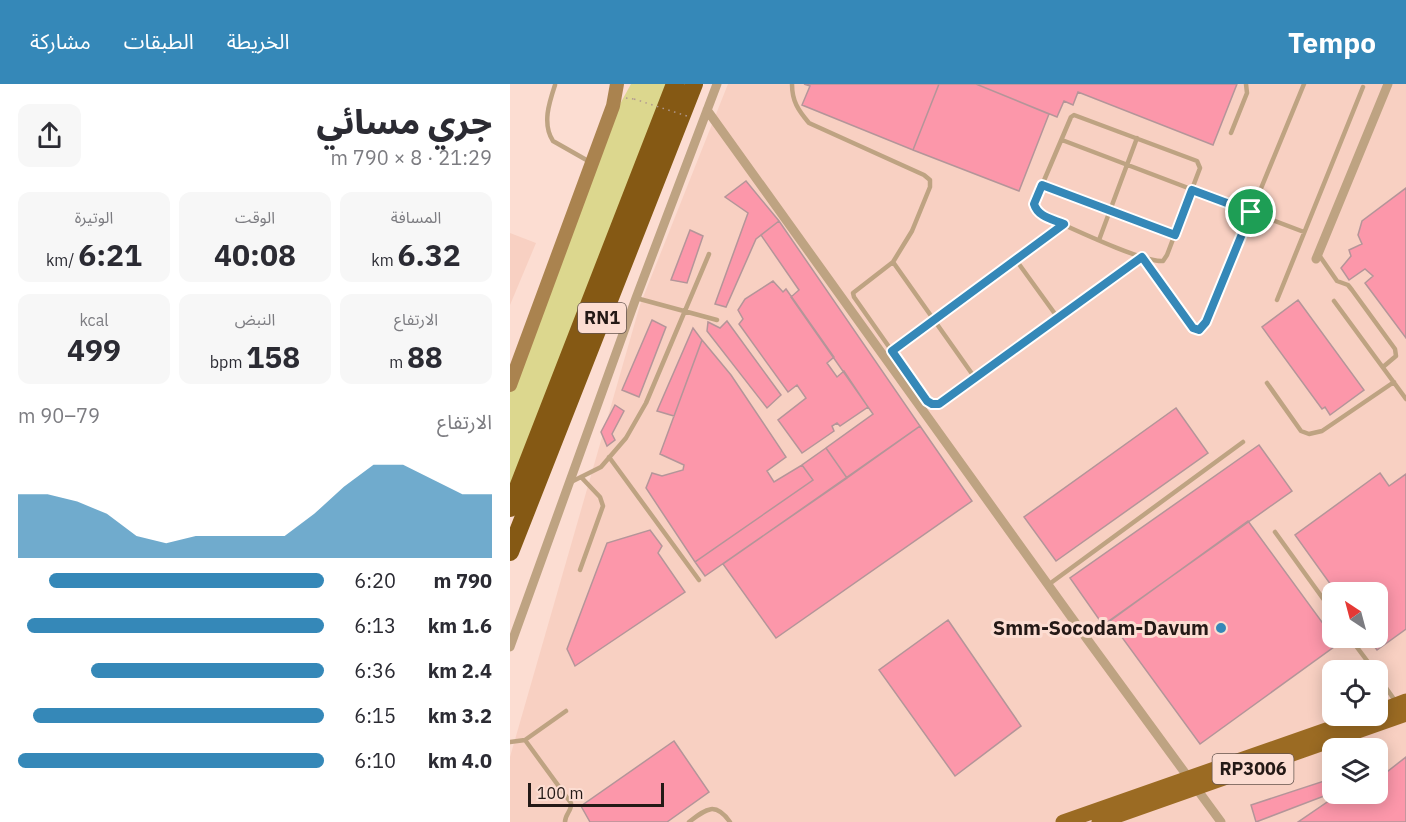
<!DOCTYPE html>
<html lang="ar">
<meta charset="utf-8">
<style>
:root{--surface:#fff;--page:#f7f7f7;--text:#2b2b33;--muted:#7c7c81;--accent:#3588b8}
body{margin:0;font-family:"IBM Plex Sans","Noto Sans Arabic",sans-serif;background:var(--page);color:var(--text);direction:rtl;height:100vh;display:flex;flex-direction:column;font-size:22px;white-space:nowrap}
*{box-sizing:border-box;margin:0}
p{font-size:20px;color:var(--muted)}
.icon{flex:none;width:33px;height:33px;fill:none;stroke:currentColor;stroke-width:2;stroke-linecap:round;stroke-linejoin:round}
.map{position:relative;flex:1;overflow:hidden;direction:ltr}
.drawer{display:flex;flex-direction:column;background:var(--surface);width:510px}
.drawer>*{flex:none}
.needle{width:39px;rotate:324deg}
.tools{position:absolute;left:812px;top:498px;display:grid;gap:12px}
.tools a{display:grid;place-items:center;width:66px;height:66px;border-radius:12px;background:var(--surface);box-shadow:0 3px 15px #0003;font-size:30px}
.scale{position:absolute;left:18px;bottom:15px;width:136px;box-sizing:border-box;padding-left:6px;border:3px solid #241916;border-top:0;font-size:16px;line-height:21px;white-space:nowrap;color:#241916;-webkit-text-stroke:4px #fcddd2;paint-order:stroke}
.pin{position:absolute;display:grid;place-items:center;width:51px;height:51px;color:#fff;margin:-26px;border:3px solid #fff;border-radius:50%;box-shadow:0 2px 6px #0007}
.round{display:grid;place-items:center;flex:none;width:63px;height:63px;border-radius:12px;background:var(--page)}
.summary{display:flex;align-items:center;justify-content:space-between;height:102px;padding:0 18px}
h1{font-size:33px;font-weight:800;line-height:45px}
.metrics{display:grid;grid-template-columns:repeat(3,1fr);gap:9px;height:102px;padding:6px 18px}
.metrics div{display:grid;align-content:center;border-radius:12px;background:var(--page);text-align:center}
.metrics b{font-size:30px;font-weight:800}
.metrics small{font-size:16px;font-weight:400}
.metrics p{font-size:16px}
.chart{height:168px;padding:12px 18px}
.chart p{display:flex;justify-content:space-between}
.chart svg{width:100%;height:108px;margin-top:6px;fill:var(--accent);opacity:.7}
ul{padding:0 18px;list-style:none;font-size:20px}
li{display:grid;grid-template-columns:96px 72px 1fr;align-items:center;height:45px}
li i{height:15px;border-radius:8px;background:var(--accent)}
header{display:flex;align-items:center;gap:36px;box-sizing:border-box;height:84px;padding:0 30px;background:var(--accent);color:#fff}
header strong{font-size:28px}
nav{display:flex;gap:33px;margin-inline-start:auto;font-size:21px}
main{display:flex;flex:1;min-height:0}
.map>svg:first-child{display:block}
</style>
<header>
<strong>Tempo</strong>
<nav><a>الخريطة</a><a>الطبقات</a><a>مشاركة</a></nav>
</header>
<main>
<div class="map">
<svg width="896" height="738" viewBox="0 0 896 738">
<rect width="100%" height="100%" fill="#fcddd2"/>
<path fill="#f8d0c2" fill-rule="evenodd" d="M218 0H896V738H0V673L130 221ZM822 508H867V554H822ZM822 586H867V632H822ZM822 664H867V710H822Z
M0 149 26 159 0 221Z"/>
<path fill="#dcd78e" d="M121 0H165L0 424V301L99 40Z"/>
<path fill="#fc97aa" stroke="#b49599" stroke-width="1.5" d="M294 0H429L403 66 292 21 300 2Z
M429 0H466L539 30 509 107 403 66Z
M466 0H727L703 61 568 8 563 21 554 17 547 33Z
M236 97 269 137 246 155 216 223 205 220 238 129 215 113Z
M896 104V254L855 199 863 192 855 185 839 196 831 184 841 172 839 166 852 160 848 151 852 137Z
M269 137 410 342 337 394 316 364 363 330 281 213 289 206 251 151Z
M180 146 193 152 177 199 161 196Z
M263 197 273 208 276 205 324 273 317 279 327 293 334 287 358 323 330 342 327 339 322 342 324 347 292 369 268 336 296 314 287 301 278 308 229 240 233 235 228 226 235 215Z
M788 216 854 306 820 331 815 323 812 325 752 243Z
M142 236 156 243 129 313 112 306Z
M217 237 271 311 257 324 197 247 198 238 210 244Z
M183 244 192 256 164 332 147 327Z
M192 256 221 291 276 373 257 387 264 398 292 381 303 396 185 478 136 404 142 389 152 392 173 386 174 381 150 370Z
M105 321 114 327 102 350 105 356 97 362 91 348Z
M666 324 698 369 546 477 514 433Z
M410 342 462 417 266 554 213 480Z
M749 361 782 407 593 541 560 494Z
M316 364 337 394 195 492 185 478 303 396 292 381Z
M870 389 879 402 896 390V545L867 566 858 554H867V508H826L785 451Z
M738 437 828 560 690 660 600 537Z
M140 446 152 462 148 469 175 508 65 582 57 565 97 459Z
M438 536 511 642 445 692 369 586Z
M164 657 199 708 157 738H80L71 722Z
M896 673V738H788L829 710H867V693L869 694Z
M814 697 822 705V709L746 738 741 721Z"/>
<g fill="none" stroke-linecap="round" stroke-linejoin="round">
<path stroke="#b19991" stroke-width="1.5" stroke-dasharray="1.5 4.5" stroke-linecap="butt" d="M116 14 124 15"/>
<path stroke="#bea382" stroke-width="4.5" d="M282 0C282 17 288 26 299 39L414 91 420 96V103L402 147 383 178 343 209 344 213 417 317 422 320H429L632 173
M45 1C39 19 32 40 43 57L80 78
M564 31 687 77 690 84 657 171 653 177C633 179 553 140 530 130L524 120 561 33Z
M721 49 737 9 736 0
M552 56 794 148
M532 101 665 151
M589 156 627 54
M809 171 827 197 838 201 842 206 885 265 886 272 873 283
M633 174 683 244 689 246 696 238 794 0
M506 176 548 234
M383 178 465 294
M126 214 207 236
M767 216 853 3
M824 217 896 315
M382 267 554 140
M757 299 791 347 799 350 812 347 884 298
M99 373 189 496
M61 398 91 383 116 354 136 319 199 170
M765 448 822 527
M70 486 93 422 90 413 71 393
M538 501 733 358
M840 554 864 586
M867 591 886 618
M15 656 61 719C62 727 55 730 55 738
M0 658 15 656 56 627
M179 738C196 725 205 717 220 738"/>
<path stroke="#bea382" stroke-width="9" d="M197 26 577 555 711 738
M806 175 878 0
M0 563 126 214 207 0"/>
<path stroke="#aa834f" stroke-width="14" d="M0 301 103 22 107 0"/>
<path stroke="#9b6b23" stroke-width="15" d="M867 628 896 617
M553 738 856 632
M589 738 896 630"/>
<path stroke="#855914" stroke-width="18" d="M0 424 165 0
M0 468 184 0"/>
<path stroke="#b19991" stroke-width="1.5" stroke-dasharray="1.5 4.5" stroke-linecap="butt" d="M124 15 180 33"/>
</g>
<g fill="none" stroke-linecap="round" stroke-linejoin="round">
<defs>
<path id="route" d="M532 101 665 151 682 106 741 128 696 238 689 246 683 244 632 173 429 320H422L417 317 382 267 554 140C542 135 528 133 524 120Z"/>
</defs>
<use href="#route" stroke="#fff" stroke-width="12"/>
<use href="#route" stroke="#3588b8" stroke-width="8"/>
</g>
<circle fill="#3588b8" stroke="#fcddd2" stroke-width="2" cx="711" cy="544" r="6"/>
<g text-anchor="middle" stroke-width="6" stroke-linejoin="round" paint-order="stroke">
<g fill="#fcddd2" stroke="#65544e" stroke-width="1.5">
<rect x="68" y="219" width="48" height="30" rx="4.5"/>
<rect x="702.5" y="670" width="81" height="30" rx="4.5"/>
</g>
<g font-size="18" font-weight="bold" fill="#241916">
<text x="92" y="240">RN1</text>
<text x="743" y="691">RP3006</text>
</g>
<g font-size="20" font-weight="bold" fill="#241916" stroke="#fcddd2" text-anchor="end">
<text x="699" y="551">Smm-Socodam-Davum</text>
</g>
</g>
</svg>
<div class="tools">
<a><svg class="needle" viewBox="-14 -14 28 28"><path d="M0-13l5 13h-10z" fill="#e53935"/><path d="M0 13l5-13h-10z" fill="#7c7c81"/></svg></a>
<a><svg class="icon" aria-label="locate" viewBox="0 0 24 24"><circle cx="12" cy="12" r="6"/><path d="M12 2v4M12 18v4M2 12h4M18 12h4"/></svg></a>
<a><svg class="icon" aria-label="layers" viewBox="0 0 24 24"><path d="M12 4l9 5-9 5-9-5zM3 14l9 5 9-5"/></svg></a>
</div>
<div class="scale">100 m</div>
<div class="pin" style="left:741px;top:128px;background:#1e9e55"><svg class="icon" aria-label="arrive" viewBox="0 0 24 24"><path d="M6 21V4h12l-3 4 3 4H6"/></svg></div>
</div>
<section class="drawer">
<div class="summary"><div><h1>جري مسائي</h1><p>21:29 · 8 × 790 m</p></div><a class="round"><svg class="icon" aria-label="share" viewBox="0 0 24 24"><path d="M12 15V3M7 8l5-5 5 5M5 13v7h14v-7"/></svg></a></div>
<div class="metrics">
<div><p>المسافة</p><b>6.32<small> km</small></b></div>
<div><p>الوقت</p><b>40:08</b></div>
<div><p>الوتيرة</p><b>6:21<small> /km</small></b></div>
</div>
<div class="metrics">
<div><p>الارتفاع</p><b>88<small> m</small></b></div>
<div><p>النبض</p><b>158<small> bpm</small></b></div>
<div><p>kcal</p><b>499</b></div>
</div>
<div class="chart"><p><span>الارتفاع</span>79–90 m</p>
<svg viewBox="0 0 160 44" preserveAspectRatio="none"><path d="M0 44V18L10 18L20 21L30 26L40 35L50 38L60 35L70 35L80 35L90 35L100 26L110 15L120 6L130 6L140 12L150 18L160 18V44z"/></svg>
</div>
<ul>
<li><b>790 m</b>6:20<i style="width:90%"></i></li>
<li><b>1.6 km</b>6:13<i style="width:97%"></i></li>
<li><b>2.4 km</b>6:36<i style="width:76%"></i></li>
<li><b>3.2 km</b>6:15<i style="width:95%"></i></li>
<li><b>4.0 km</b>6:10<i style="width:100%"></i></li>
</ul>
</section>
</main>
